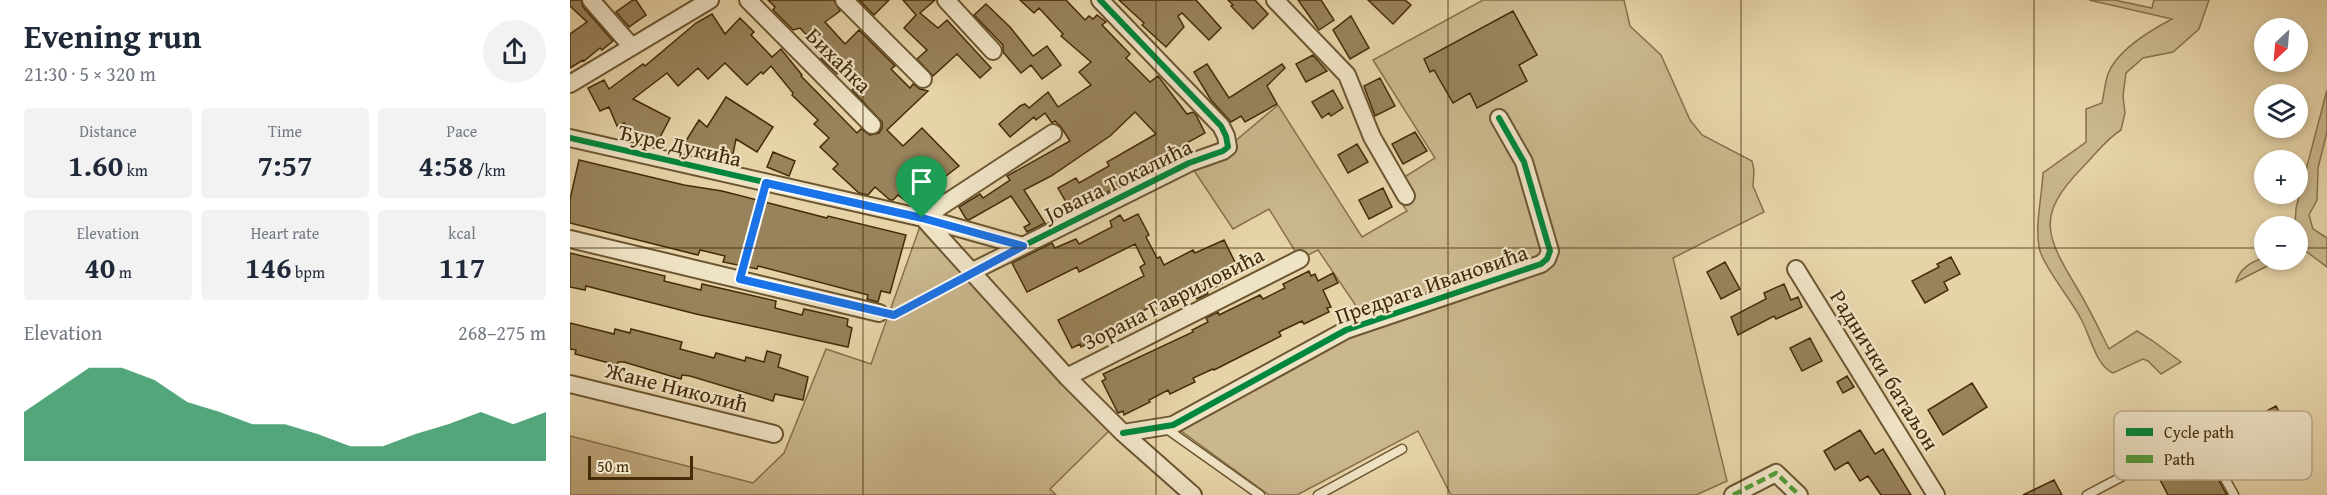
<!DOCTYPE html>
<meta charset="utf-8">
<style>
:root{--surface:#fff;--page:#f2f2f3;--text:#1f2937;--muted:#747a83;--accent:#0b8043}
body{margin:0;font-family:"Gentium Book Plus",serif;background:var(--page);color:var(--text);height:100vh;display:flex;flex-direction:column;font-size:22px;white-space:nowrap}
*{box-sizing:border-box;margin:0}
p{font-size:20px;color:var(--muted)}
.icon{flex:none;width:33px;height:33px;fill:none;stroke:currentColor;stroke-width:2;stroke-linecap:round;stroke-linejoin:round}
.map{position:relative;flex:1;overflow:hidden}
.panel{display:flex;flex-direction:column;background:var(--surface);width:570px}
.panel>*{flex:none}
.needle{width:39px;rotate:206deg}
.tools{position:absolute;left:1684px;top:18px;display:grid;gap:12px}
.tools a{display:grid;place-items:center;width:54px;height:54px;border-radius:50%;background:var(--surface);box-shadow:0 3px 9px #0003;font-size:30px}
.scale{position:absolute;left:18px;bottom:15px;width:105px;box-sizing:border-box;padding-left:6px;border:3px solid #442c09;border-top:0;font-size:16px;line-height:21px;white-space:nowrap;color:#442c09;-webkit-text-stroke:4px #efe3c6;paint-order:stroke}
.pin{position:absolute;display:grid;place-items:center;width:51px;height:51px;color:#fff;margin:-62px -26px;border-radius:50% 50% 50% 0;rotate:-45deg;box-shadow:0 0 6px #0007}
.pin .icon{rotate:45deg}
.round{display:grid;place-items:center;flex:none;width:63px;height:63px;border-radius:32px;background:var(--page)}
.summary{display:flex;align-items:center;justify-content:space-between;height:102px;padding:0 24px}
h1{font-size:33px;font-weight:600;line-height:45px}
.metrics{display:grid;grid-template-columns:repeat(3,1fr);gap:9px;height:102px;padding:6px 24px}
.metrics div{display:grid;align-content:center;border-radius:6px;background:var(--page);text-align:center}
.metrics b{font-size:30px;font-weight:600}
.metrics small{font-size:16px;font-weight:400}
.metrics p{font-size:16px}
.chart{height:168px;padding:12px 24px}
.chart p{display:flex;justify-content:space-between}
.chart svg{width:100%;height:108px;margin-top:6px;fill:var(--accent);opacity:.7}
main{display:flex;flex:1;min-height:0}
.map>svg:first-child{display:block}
</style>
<main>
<section class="panel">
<div class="summary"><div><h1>Evening run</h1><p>21:30 · 5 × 320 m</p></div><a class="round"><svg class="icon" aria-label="share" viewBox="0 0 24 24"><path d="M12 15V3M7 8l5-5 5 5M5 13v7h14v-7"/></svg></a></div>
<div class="metrics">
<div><p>Distance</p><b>1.60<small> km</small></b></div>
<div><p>Time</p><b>7:57</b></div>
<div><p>Pace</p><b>4:58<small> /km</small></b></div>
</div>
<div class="metrics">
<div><p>Elevation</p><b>40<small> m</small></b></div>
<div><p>Heart rate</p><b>146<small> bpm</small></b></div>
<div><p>kcal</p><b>117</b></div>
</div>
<div class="chart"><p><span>Elevation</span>268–275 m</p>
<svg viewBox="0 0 160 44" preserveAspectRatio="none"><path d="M0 44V24L10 15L20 6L30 6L40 11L50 20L60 24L70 29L80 29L90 33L100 38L110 38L120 33L130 29L140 24L150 29L160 24V44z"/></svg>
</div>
</section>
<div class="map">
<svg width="1757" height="495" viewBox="0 0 1757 495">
<rect width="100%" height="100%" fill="#e6d4a8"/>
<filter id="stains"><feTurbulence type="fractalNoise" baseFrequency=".00333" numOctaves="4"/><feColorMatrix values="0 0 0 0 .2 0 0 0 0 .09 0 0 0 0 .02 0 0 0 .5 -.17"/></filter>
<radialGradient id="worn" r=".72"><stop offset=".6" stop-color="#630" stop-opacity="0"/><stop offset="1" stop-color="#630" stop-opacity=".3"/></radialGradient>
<path fill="#cab78d" stroke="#87724b" stroke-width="1.5" d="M913 0H1054L1060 26 1091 55 1120 120 1132 135 1182 161 1184 170 1183 186 1194 212 1103 258 1157 481 1126 495H881L848 431 727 495H699L603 425 795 319 748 250 730 259 699 209 663 229 619 163 658 147 708 105 792 237 837 211 820 186 865 158 803 60Z
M1519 0H1544L1582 8 1584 0H1639L1629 29 1603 52 1573 58 1556 73 1553 96 1555 113 1551 130C1535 140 1526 154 1512 168 1465 216 1476 236 1507 288 1519 308 1529 329 1539 349L1567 331 1583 341 1611 362 1591 374 1578 361 1573 359 1543 373C1526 366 1520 335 1511 319 1502 301 1471 263 1469 247 1465 223 1472 197 1473 173L1516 142V109L1532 103C1534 93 1535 83 1538 74 1547 50 1581 30 1602 19Z
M1757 90V132L1748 168 1747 200 1739 215 1743 229 1757 238V267L1737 252 1728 254V226H1725L1726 208Z
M353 218 539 431 480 489 486 495H0V436L183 483 214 453 256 349 301 364Z
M1695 257V260H1709L1666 282C1670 268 1681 262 1695 257Z"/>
<path fill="#98835c" stroke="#442c09" stroke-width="1.5" d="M0 0H11L13 7 43 41 32 50 30 48 14 61 13 60 0 68V34L17 22 0 6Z
M63 0H66L76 15 59 27 46 12Z
M198 0H264L270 11 255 22 275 44 289 30 325 66 321 69 340 88 343 84 350 89 358 91 317 130 333 146 352 128 389 166 359 189 363 193 352 206 340 204 328 195 323 200H320L305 187 298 195 289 193 263 169 268 164 250 147 259 138 244 124 248 120 222 95 223 93 201 66 193 74 191 72 177 85 155 63 138 79 128 68 108 86 97 73 63 99 100 118 87 143 61 130 54 123 47 126 39 107 30 111 18 88 34 80 39 89 73 64 75 66 126 23 142 14 155 34 170 18 184 32 181 35 202 57 211 49 232 75 231 76 287 133 291 129 300 135 309 133 312 128V122L282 90 287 85 272 69 267 74 251 59 253 58 242 46 245 44 230 28 223 30 203 10 205 7Z
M289 0H319L304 15Z
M333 0H365L350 13 368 28 377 20 421 68 410 78 387 54 363 76 347 59 357 50 334 28 346 15Z
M450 0H496L515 20 519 16 523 19 527 15 536 22 532 25 560 54 556 58 580 82 588 76 617 114 623 112 626 115 635 133 611 146 614 148 572 171 574 174 524 199 522 196 500 209 488 188 506 178 509 183 539 166 537 162 586 134 565 112 540 136 481 176 454 190 475 223 457 232 454 227 460 224 441 196 399 220 396 219 389 207 410 194 413 198 440 180 437 176 500 141 491 127 485 121 482 123 475 113 466 120 464 117 440 137 429 124 450 106 455 104 459 108 478 92 488 107 521 85 509 72 521 62 491 36 493 34 469 8 464 13Z
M549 0H626L651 28 639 40 612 13 608 16 614 27 596 47 572 25 574 23Z
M658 0H685L698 14 683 29 661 6 663 5Z
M728 0H751L764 20 749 30Z
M798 0H835L841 5 823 24Z
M416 4 440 27 463 56 477 46 491 65 472 79 461 65 451 73 433 52V45L404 15Z
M943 11 967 55 949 65 957 81 907 108 900 93 883 103 864 70 860 72 854 59Z
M781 16 799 48 780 59 763 30Z
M743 55 757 71 736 82 726 64Z
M637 64 659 98 712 64 715 68 697 86 707 104 675 122 671 116 661 122 641 100 624 72Z
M810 78 825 106 805 116 794 86Z
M763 90 773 108 761 116 759 113 752 118 742 102Z
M156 97 203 127 187 152 166 139 161 164 138 158 114 144 129 120 137 127Z
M845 132 857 151 833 164 822 144Z
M787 144 798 162 778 173 768 155Z
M203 152 225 161 219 176 197 167Z
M9 160 114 185 152 191 257 218 258 216 336 235 320 293 311 291 308 302 297 299 298 295 188 266 187 269 153 262 155 256 130 250 128 255 0 223V199Z
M813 188 822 207 799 219 789 200Z
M568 214 579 235 576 237 587 258 590 257 594 265 623 250 625 253 654 240 667 266 653 273 656 277 650 280 652 284 637 291 638 294 627 299 625 295 611 303 609 298 594 305 592 301 561 317 563 320 560 321 561 325 538 338 526 344 524 340 511 347 510 344 502 348 488 320 574 276 570 267 575 264 565 244 509 272 507 267 457 292 442 263 482 243 485 248 506 239 509 244 542 227 540 221 550 215 554 221Z
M0 253 95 276 94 281 131 290 132 284 206 301 205 308 232 315 234 309 278 319 277 326 282 328 278 347 126 314 16 286 15 290 0 287Z
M1381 257 1390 274 1374 282 1378 290 1355 303 1342 281 1369 267 1367 264Z
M1155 262 1170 289 1151 299 1137 272Z
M739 271 741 276 745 274 748 281 763 273 768 283 753 290 761 307 757 308 759 312 734 324 732 321 713 330 709 332 711 336 644 370 643 369 623 378 625 382 600 394 598 390 579 400 580 402 554 415 553 411 548 413 532 381 536 379 533 374 623 332 622 330 638 322 636 318 648 312 649 315 690 295 693 299 715 288 713 284Z
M1214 284 1221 300 1228 297 1232 307 1206 319 1204 316 1168 335 1161 317 1196 299 1194 293Z
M0 323 44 334 45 329 60 333 61 329 112 342 110 349 144 358 146 353 175 361 176 357 194 362 197 351 211 355 208 367 238 377 233 400 205 394 203 401 120 376 112 375 111 379 54 362H48L47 365 5 354 6 350 0 349Z
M1240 338 1252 361 1232 371 1220 348Z
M1277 376 1284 387 1273 393 1267 382Z
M1402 383 1417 407 1373 435 1358 410Z
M1706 406 1724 439 1705 449 1687 416Z
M1290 430 1305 454 1313 449 1341 495H1311L1298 476 1290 481 1278 462 1265 470 1254 451Z
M1628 454 1632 461 1636 458 1657 495H1598L1588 476Z
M1484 480 1492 495H1453Z"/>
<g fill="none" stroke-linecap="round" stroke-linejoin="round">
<defs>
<path id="lane" d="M594 427 690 495
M748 495 832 449
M1517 495 1631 435 1664 495"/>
<path id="street" d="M21 0 62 47
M178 0 302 125
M274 0 353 79
M376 0 423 51
M705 0 777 75 802 137 836 196
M0 84 140 0
M0 138 353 218 453 246
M353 218 497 377 553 433 623 495
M353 218 483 133
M0 239 309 313
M1226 269 1366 495
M401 272 619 163 653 151 658 147 656 136 651 126 530 0
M497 377 730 259
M0 384 204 434
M553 433 603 425 776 330 971 264 977 259 980 251 954 162 929 118
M1163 495 1206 473 1229 495"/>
</defs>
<use href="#lane" stroke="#6c5631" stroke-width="11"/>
<use href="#street" stroke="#6c5631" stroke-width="20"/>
<path stroke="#442c09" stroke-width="2" stroke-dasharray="4.5 3" stroke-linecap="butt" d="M174 264 192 197
M325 314 388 279"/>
<use href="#lane" stroke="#efe3c6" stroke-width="8"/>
<use href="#street" stroke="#efe3c6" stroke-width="16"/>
<path stroke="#549d3b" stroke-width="4.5" stroke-dasharray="9 4.5" stroke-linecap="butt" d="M1163 495 1206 473 1229 495"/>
<defs>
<path id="cycleway" d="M0 138 353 218 453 246
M401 272 619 163 653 151 658 147 656 136 651 126 530 0
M553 433 603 425 776 330 971 264 977 259 980 251 954 162 929 118"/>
</defs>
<use href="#cycleway" stroke="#efe3c6" stroke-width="10"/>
<use href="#cycleway" stroke="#00873e" stroke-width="6"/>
</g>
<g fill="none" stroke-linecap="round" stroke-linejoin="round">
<defs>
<path id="route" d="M196 183 352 218 453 246 324 315 170 279Z"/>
</defs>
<use href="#route" stroke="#fff" stroke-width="12"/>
<use href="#route" stroke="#1a73e8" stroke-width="8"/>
</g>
<path fill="none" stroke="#442c09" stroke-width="1.5" stroke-opacity="0.55" d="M293 0V495M586 0V495M878 0V495M1171 0V495M1464 0V495M0 248H1695M1728 248H1757"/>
<g text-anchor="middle" stroke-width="4.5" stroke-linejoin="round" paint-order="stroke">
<g font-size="22" fill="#442c09" stroke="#efe3c6">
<text transform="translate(269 60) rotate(45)" y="8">Бихаћка</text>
<text transform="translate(110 145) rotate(13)" y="8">Ђуре Дукића</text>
<text transform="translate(548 180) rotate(-26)" y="8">Јована Токалића</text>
<text transform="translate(861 284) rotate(-19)" y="8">Предрага Ивановића</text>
<text transform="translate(603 298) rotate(-27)" y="8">Зорана Гавриловића</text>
<text transform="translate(1315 370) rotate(58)" y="8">Раднички батаљон</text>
<text transform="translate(107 387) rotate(14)" y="8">Жане Николић</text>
</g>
</g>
<rect x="1544" y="411" width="198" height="69" rx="9" fill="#efe3c6" stroke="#bcac8d" stroke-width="1.5"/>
<rect x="1556" y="428" width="27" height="8" fill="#00873e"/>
<rect x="1556" y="455" width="27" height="8" fill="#549d3b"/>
<g font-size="16" fill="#442c09">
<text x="1594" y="438">Cycle path</text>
<text x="1594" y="465">Path</text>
</g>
<rect width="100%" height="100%" filter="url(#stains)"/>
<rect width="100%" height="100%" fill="url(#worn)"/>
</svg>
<div class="tools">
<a><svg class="needle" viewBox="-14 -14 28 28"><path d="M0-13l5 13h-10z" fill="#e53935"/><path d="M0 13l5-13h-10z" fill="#747a83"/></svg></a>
<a><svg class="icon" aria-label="layers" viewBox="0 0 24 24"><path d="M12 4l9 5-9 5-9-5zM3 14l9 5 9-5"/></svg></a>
<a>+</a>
<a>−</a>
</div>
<div class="scale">50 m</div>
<div class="pin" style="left:352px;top:218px;background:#1e9e55"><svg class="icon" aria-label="arrive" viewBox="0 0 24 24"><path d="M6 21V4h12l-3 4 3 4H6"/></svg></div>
</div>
</main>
